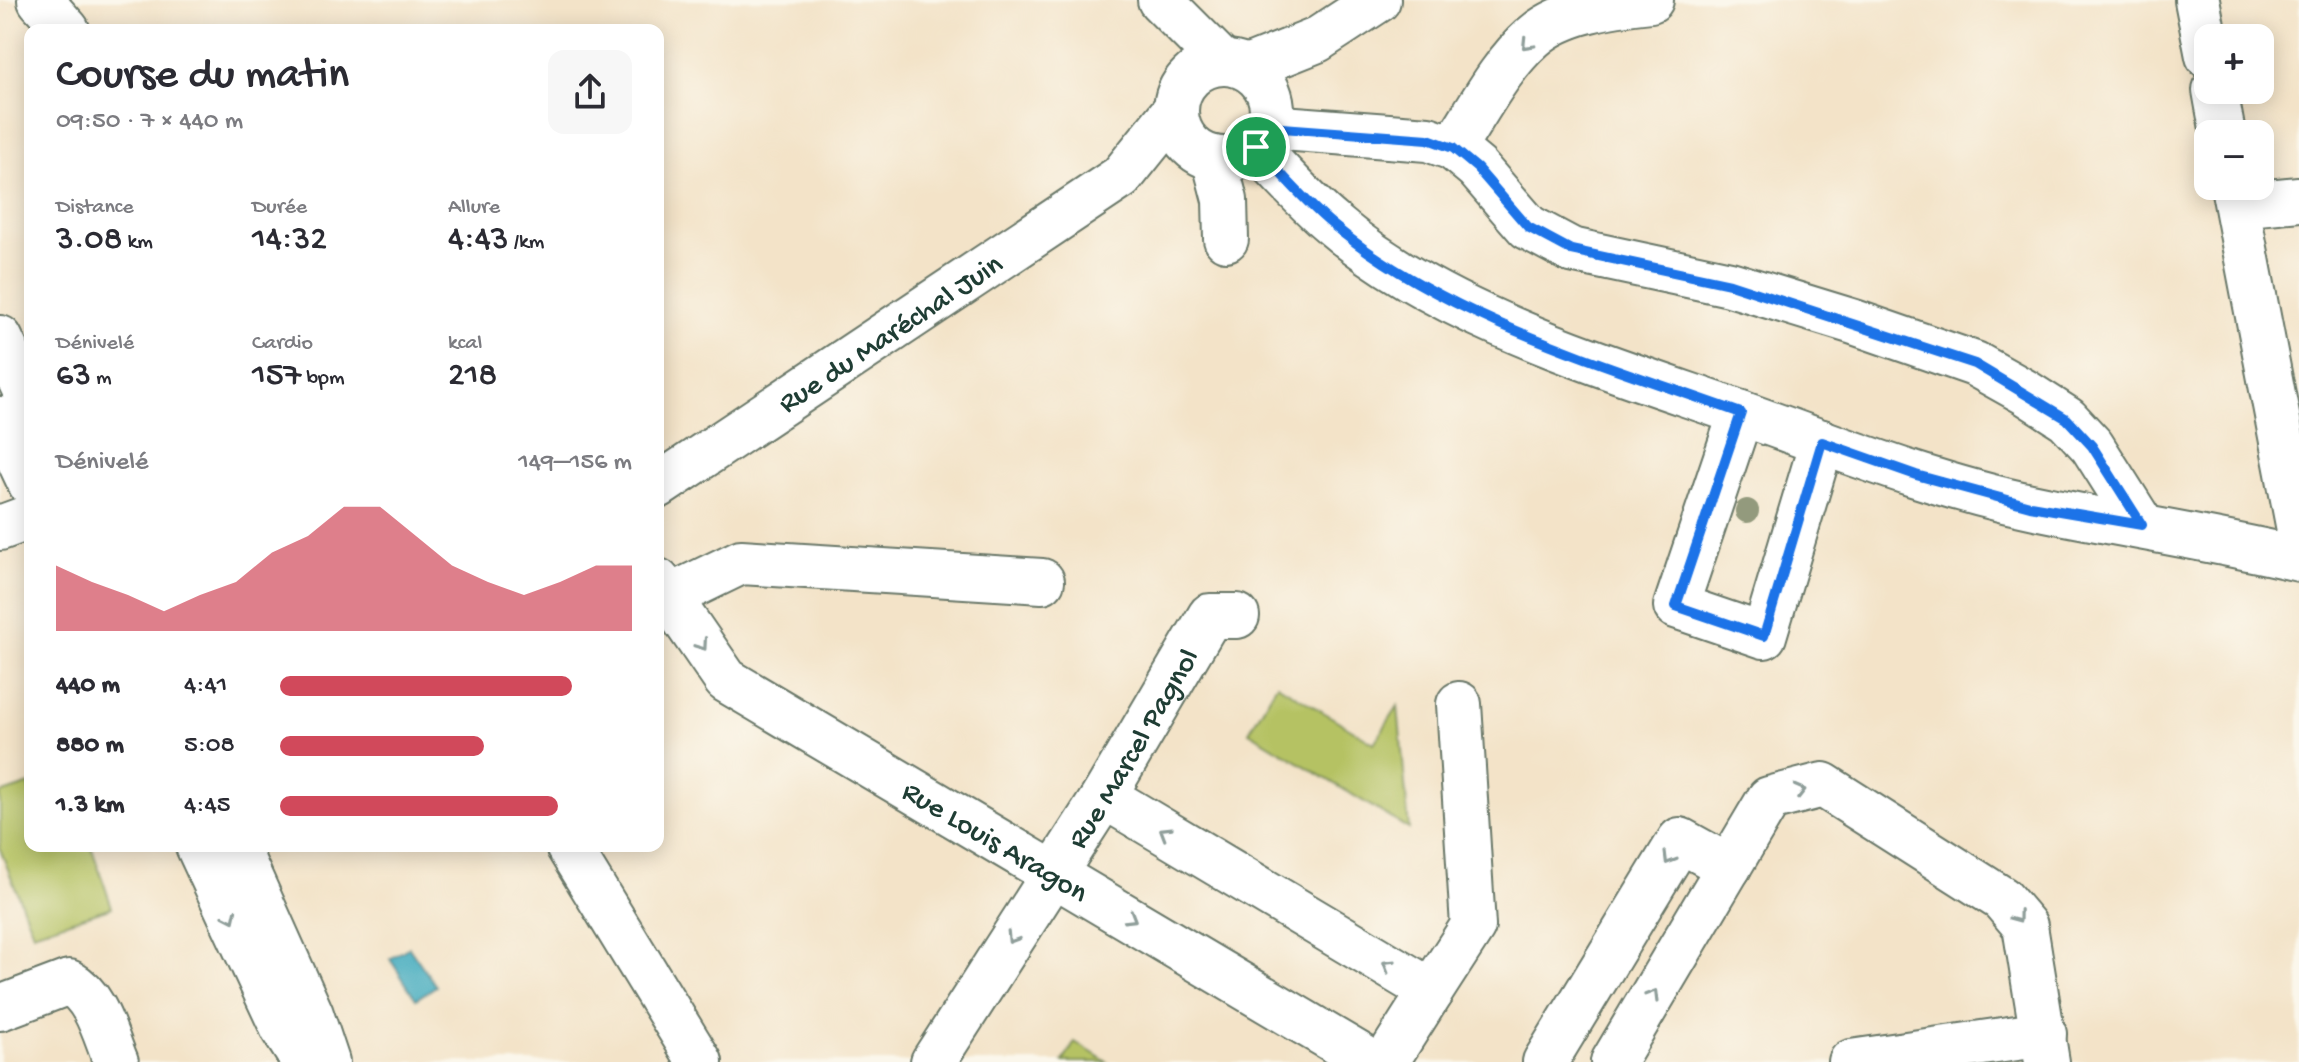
<!DOCTYPE html>
<html lang="fr">
<meta charset="utf-8">
<style>
:root{--surface:#fff;--page:#f7f7f7;--text:#2b2b33;--muted:#7c7c81;--accent:#d1495b}
body{margin:0;font-family:"Gochi Hand",sans-serif;background:var(--page);color:var(--text);height:100vh;display:flex;flex-direction:column;font-size:30px;white-space:nowrap}
*{box-sizing:border-box;margin:0}
p{font-size:26px;color:var(--muted)}
.icon{flex:none;width:44px;height:44px;fill:none;stroke:currentColor;stroke-width:2;stroke-linecap:round;stroke-linejoin:round}
.map{position:relative;flex:1;overflow:hidden}
.drawer{position:absolute;left:24px;top:24px;width:640px;height:828px;display:flex;flex-direction:column;background:var(--surface);border-radius:16px;box-shadow:0 4px 20px #0003}
.drawer>*{flex:none}
.fabs{position:absolute;left:2194px;top:24px;display:grid;gap:16px}
.fabs a{display:grid;place-items:center;width:80px;height:80px;border-radius:16px;background:var(--surface);box-shadow:0 4px 20px #0003;font-size:40px}
.pin{position:absolute;display:grid;place-items:center;width:68px;height:68px;color:#fff;margin:-34px;border:4px solid #fff;border-radius:50%;box-shadow:0 2px 8px #0007}
.round{display:grid;place-items:center;flex:none;width:84px;height:84px;border-radius:16px;background:var(--page)}
.overview{display:flex;align-items:center;justify-content:space-between;height:136px;padding:0 32px}
h1{font-size:44px;font-weight:600;line-height:60px}
.metrics{display:grid;grid-template-columns:repeat(3,1fr);gap:12px;height:136px;padding:8px 32px}
.metrics div{display:grid;align-content:center}
.metrics b{font-size:34px;font-weight:600}
.metrics small{font-size:22px;font-weight:400}
.metrics p{font-size:22px}
.chart{height:224px;padding:16px 32px}
.chart p{display:flex;justify-content:space-between}
.chart svg{width:100%;height:144px;margin-top:8px;fill:var(--accent);opacity:.7}
ul{padding:0 32px;list-style:none;font-size:26px}
li{display:grid;grid-template-columns:128px 96px 1fr;align-items:center;height:60px}
li i{height:20px;border-radius:10px;background:var(--accent)}
.map>svg:first-child{display:block}
</style>
<div class="map">
<svg width="2299" height="1062" viewBox="0 0 2299 1062">
<rect width="100%" height="100%" fill="#fbf7ec"/>
<filter id="ink" filterUnits="userSpaceOnUse"><feTurbulence type="fractalNoise" baseFrequency=".0125" numOctaves="2"/><feDisplacementMap in="SourceGraphic" scale="16" xChannelSelector="R" yChannelSelector="G"/><feConvolveMatrix kernelMatrix="1 2 1 2 8 2 1 2 1" color-interpolation-filters="sRGB"/></filter>
<filter id="wash" filterUnits="userSpaceOnUse"><feTurbulence type="fractalNoise" baseFrequency=".006" numOctaves="4" result="noise"/><feDisplacementMap in="SourceGraphic" scale="32" xChannelSelector="R" yChannelSelector="G"/><feGaussianBlur stdDeviation="1.8" result="paint"/><feColorMatrix in="noise" values="0 0 0 0 0 0 0 0 0 0 0 0 0 0 0 0 0 1.4 0 .05"/><feComposite in="paint" operator="in"/></filter>
<g filter="url(#wash)">
<rect width="100%" height="100%" fill="#f3e3c8"/>
<path fill="#b5c264" stroke="#6a804c" stroke-width="2" d="M1277 684 1374 743 1398 706 1409 829 1249 732Z
M30 784V846H91L112 907 33 933 0 849V794Z
M1075 1042 1107 1062H1063Z"/>
<path fill="#3da9bd" stroke="#2e7378" stroke-width="2" d="M409 947 436 986 416 999 390 959Z"/>
</g>
<g filter="url(#ink)">
<g fill="none" stroke-linecap="round" stroke-linejoin="round">
<defs>
<g id="minor">
<path d="M40 0 67 30"/>
<path d="M1160 0 1222 62"/>
<path d="M2197 0 2208 56"/>
<circle cx="1224" cy="111" r="48"/>
<path d="M1247 68 1317 40 1378 0"/>
<path d="M2215 90 2223 134"/>
<path d="M1269 127 1428 139 1453 148 1477 168 1528 227 1571 250 1730 284 1854 322 1975 364 2025 392 2067 419 2092 446 2142 525"/>
<path d="M1256 147C1281 173 1305 201 1333 224 1443 319 1614 368 1749 416 1842 449 1935 486 2031 506 2121 525 2210 538 2299 559"/>
<path d="M1453 148C1477 112 1500 66 1533 37 1562 11 1613 4 1651 0"/>
<path d="M1214 158 1225 200 1226 239"/>
<path d="M2233 186 2299 530"/>
<path d="M2237 205 2299 199"/>
<path d="M1741 413 1676 606 1764 636 1822 442"/>
<path id="s1" d="M658 486 1121 177 1174 111"/>
<path d="M0 528 30 517"/>
<path id="s2" d="M658 581 726 680 1371 1062"/>
<path d="M669 597 741 562 1042 581"/>
<path d="M1104 796 1431 991 1386 1062"/>
<path d="M568 846 700 1062"/>
<path d="M1431 991 1473 926 1459 704"/>
<path d="M0 1008 69 982C97 998 104 1033 116 1062"/>
<path id="s3" d="M933 1062 1104 796 1210 616H1237"/>
<path d="M1545 1062 1680 840 1729 867"/>
<path d="M1613 1062 1769 799 1823 785 2002 899 2025 926 2047 1062"/>
<path d="M1851 1062 2044 1034"/>
</g>
<path id="major" d="M0 338 30 401
M0 419 30 483
M198 846 283 1029 304 1062
M236 846 311 1014 327 1062"/>
</defs>
<use href="#minor" stroke="#697768" stroke-width="48"/>
<use href="#major" stroke="#697768" stroke-width="48"/>
<use href="#minor" stroke="#fff" stroke-width="44"/>
<use href="#major" stroke="#fff" stroke-width="44"/>
</g>
<circle fill="#939a7d" cx="1747" cy="511" r="12"/>
<defs><path id="oneway-chevron" d="M-2-3.5L2.5 0L-2 3.5" fill="none" stroke-width="1.6" stroke-linecap="round" stroke-linejoin="round" transform="scale(2)"/></defs>
<g stroke="#8f9e9a">
<use href="#oneway-chevron" transform="translate(1527 44) rotate(134)"/>
<use href="#oneway-chevron" transform="translate(702 645) rotate(55)"/>
<use href="#oneway-chevron" transform="translate(1800 791) rotate(-14)"/>
<use href="#oneway-chevron" transform="translate(1165 832) rotate(-149)"/>
<use href="#oneway-chevron" transform="translate(1669 859) rotate(121)"/>
<use href="#oneway-chevron" transform="translate(231 917) rotate(65)"/>
<use href="#oneway-chevron" transform="translate(2017 917) rotate(53)"/>
<use href="#oneway-chevron" transform="translate(1131 918) rotate(31)"/>
<use href="#oneway-chevron" transform="translate(1012 938) rotate(122)"/>
<use href="#oneway-chevron" transform="translate(1388 965) rotate(-149)"/>
<use href="#oneway-chevron" transform="translate(1653 995) rotate(-59)"/>
</g>
</g>
<g fill="none" stroke-linecap="round" stroke-linejoin="round" filter="url(#ink)">
<defs>
<path id="route" d="M1269 127 1428 139 1453 148 1477 168 1528 227 1571 250 1730 284 1975 364 2067 419 2092 446 2142 525 2030 506 1916 475 1822 442 1764 636 1676 606 1741 413C1605 364 1446 319 1333 225 1305 202 1281 173 1256 147Z"/>
</defs>
<use href="#route" stroke="#fff" stroke-width="16"/>
<use href="#route" stroke="#1a73e8" stroke-width="10"/>
</g>
<g text-anchor="middle" stroke-width="8" stroke-linejoin="round" paint-order="stroke">
<g font-size="30" fill="#1f3d34" stroke="#fbf7ec">
<text dy="10" stroke="none"><textPath href="#s1" startOffset="278">Rue du Maréchal Juin</textPath></text>
<text dy="10" stroke="none"><textPath href="#s3" startOffset="372">Rue Marcel Pagnol</textPath></text>
<text dy="10" stroke="none"><textPath href="#s2" startOffset="434">Rue Louis Aragon</textPath></text>
</g>
</g>
</svg>
<div class="fabs">
<a>+</a>
<a>−</a>
</div>
<div class="pin" style="left:1256px;top:147px;background:#1e9e55"><svg class="icon" aria-label="arrive" viewBox="0 0 24 24"><path d="M6 21V4h12l-3 4 3 4H6"/></svg></div>
<section class="drawer">
<div class="overview"><div><h1>Course du matin</h1><p>09:50 · 7 × 440 m</p></div><a class="round"><svg class="icon" aria-label="share" viewBox="0 0 24 24"><path d="M12 15V3M7 8l5-5 5 5M5 13v7h14v-7"/></svg></a></div>
<div class="metrics">
<div><p>Distance</p><b>3.08<small> km</small></b></div>
<div><p>Durée</p><b>14:32</b></div>
<div><p>Allure</p><b>4:43<small> /km</small></b></div>
</div>
<div class="metrics">
<div><p>Dénivelé</p><b>63<small> m</small></b></div>
<div><p>Cardio</p><b>157<small> bpm</small></b></div>
<div><p>kcal</p><b>218</b></div>
</div>
<div class="chart"><p><span>Dénivelé</span>149–156 m</p>
<svg viewBox="0 0 160 44" preserveAspectRatio="none"><path d="M0 44V24L10 29L20 33L30 38L40 33L50 29L60 20L70 15L80 6L90 6L100 15L110 24L120 29L130 33L140 29L150 24L160 24V44z"/></svg>
</div>
<ul>
<li><b>440 m</b>4:41<i style="width:83%"></i></li>
<li><b>880 m</b>5:08<i style="width:58%"></i></li>
<li><b>1.3 km</b>4:45<i style="width:79%"></i></li>
</ul>
</section>
</div>
